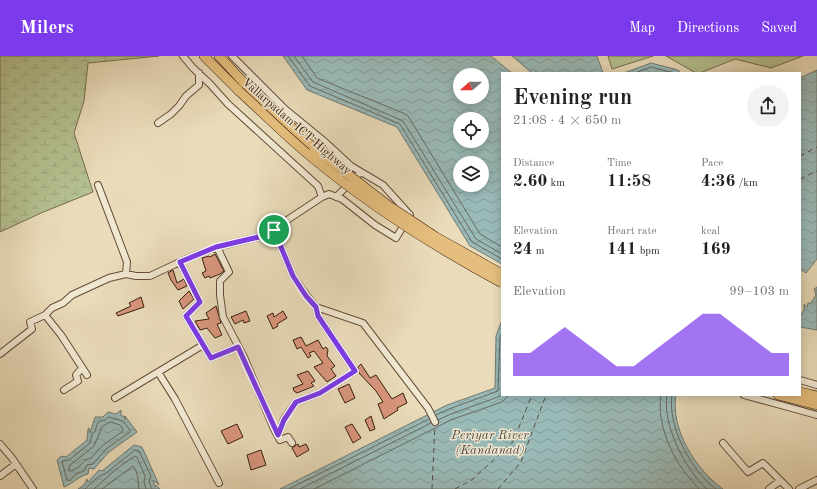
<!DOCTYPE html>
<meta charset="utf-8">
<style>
:root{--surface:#fff;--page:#f2f2f2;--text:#222;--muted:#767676;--accent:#7c3aed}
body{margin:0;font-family:"Old Standard TT",serif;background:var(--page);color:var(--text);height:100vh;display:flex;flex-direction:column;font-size:15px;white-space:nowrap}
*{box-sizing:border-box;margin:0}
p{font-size:13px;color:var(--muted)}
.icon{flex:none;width:22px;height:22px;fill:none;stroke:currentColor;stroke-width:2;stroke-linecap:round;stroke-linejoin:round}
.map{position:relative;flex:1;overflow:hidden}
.sheet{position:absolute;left:501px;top:16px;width:300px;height:324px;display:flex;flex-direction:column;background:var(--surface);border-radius:0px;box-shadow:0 2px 10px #0003}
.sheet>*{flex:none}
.needle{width:26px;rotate:249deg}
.tools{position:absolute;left:453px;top:12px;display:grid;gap:8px}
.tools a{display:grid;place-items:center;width:36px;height:36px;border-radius:50%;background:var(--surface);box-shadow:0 2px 10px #0003;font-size:20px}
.pin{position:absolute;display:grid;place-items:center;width:34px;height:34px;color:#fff;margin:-17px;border:2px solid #fff;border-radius:50%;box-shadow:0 1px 4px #0007}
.round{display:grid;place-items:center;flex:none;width:42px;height:42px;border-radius:21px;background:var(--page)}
.overview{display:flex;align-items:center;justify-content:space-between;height:68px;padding:0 12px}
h1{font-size:22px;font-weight:700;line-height:30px}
.metrics{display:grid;grid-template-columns:repeat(3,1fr);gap:6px;height:68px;padding:4px 12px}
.metrics div{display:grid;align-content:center}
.metrics b{font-size:17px;font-weight:700}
.metrics small{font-size:11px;font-weight:400}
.metrics p{font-size:11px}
.chart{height:112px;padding:8px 12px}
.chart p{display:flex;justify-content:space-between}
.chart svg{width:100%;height:72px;margin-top:4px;fill:var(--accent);opacity:.7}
header{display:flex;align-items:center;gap:24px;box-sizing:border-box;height:56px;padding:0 20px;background:var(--accent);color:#fff}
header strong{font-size:19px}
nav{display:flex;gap:22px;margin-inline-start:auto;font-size:14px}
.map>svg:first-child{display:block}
</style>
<header>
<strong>Milers</strong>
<nav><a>Map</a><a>Directions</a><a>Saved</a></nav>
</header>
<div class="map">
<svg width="817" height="433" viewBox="0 0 817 433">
<defs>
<pattern id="wetland-marsh" width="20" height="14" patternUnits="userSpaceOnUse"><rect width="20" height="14" fill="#b5c191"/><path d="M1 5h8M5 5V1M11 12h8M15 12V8" fill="none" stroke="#9ca57c"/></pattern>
<pattern id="water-waves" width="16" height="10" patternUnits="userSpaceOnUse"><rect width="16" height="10" fill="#9abab8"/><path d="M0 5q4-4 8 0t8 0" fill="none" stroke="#859f9d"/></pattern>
</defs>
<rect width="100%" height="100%" fill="#eadcba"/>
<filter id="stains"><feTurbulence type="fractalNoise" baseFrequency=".005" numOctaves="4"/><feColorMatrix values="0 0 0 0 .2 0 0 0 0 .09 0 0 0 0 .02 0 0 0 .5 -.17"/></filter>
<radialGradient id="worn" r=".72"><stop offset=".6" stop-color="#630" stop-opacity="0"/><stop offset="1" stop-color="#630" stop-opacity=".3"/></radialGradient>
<path fill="#b5c191" stroke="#766e50" d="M608 0H653L612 13Z
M666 0H803L771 12 735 3 700 17H696Z"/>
<path fill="url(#wetland-marsh)" stroke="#766e50" d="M0 0H159L88 7 84 45 74 77 93 136 41 157 0 176Z"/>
<path fill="url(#water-waves)" stroke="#727b74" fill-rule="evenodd" d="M283 0H491L512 17H502V208L470 190 397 71 307 34ZM460 19H482V41H460ZM460 63H482V85H460ZM460 107H482V129H460Z
M512 0H597L603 17H532Z
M651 7 678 14 681 17H624Z
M817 14V203L806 217 800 213V22Z
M817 231V274L800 271V261L804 254V248L807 251 808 247H811L816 239 814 233Z
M502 264V339H676C670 373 696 414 723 433H280L447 349 495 332 496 280Z
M121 354V360H124L125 364V360L137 376 109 396 94 413 89 412 88 418C77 421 74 427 64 431L57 404 61 400 66 401 87 384 88 373 89 372 90 377 95 361H103L108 356 116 358Z
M134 389 142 391 159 429 153 424 155 431 156 429 160 433H78L84 429 87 423 88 426 99 414 102 415Z"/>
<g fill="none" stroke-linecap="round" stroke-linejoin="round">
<path stroke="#686b63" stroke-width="1" d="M288 0 310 30 400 68 472 186 502 203
M294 0 313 26 403 65 476 183 502 198
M302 0 317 22 403 57 408 60 480 178 502 191
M635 17 651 11 674 17
M661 339C657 361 667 389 679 408 685 417 692 425 699 433
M667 339C662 368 685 414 707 433
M672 339C667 370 691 415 716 433
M436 359 449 353 498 335 500 281 502 276
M109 361 123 365 130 374V376L106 393 93 408 87 409 84 415 76 418 69 425 67 424 62 405 69 404 90 387 92 378 95 375 98 366 105 364Z
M438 364 451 358 498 341 502 338
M111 366 120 369 123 373V375L103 389 91 402 85 404 79 411 71 415H69V410L94 390 102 371Z
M85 433C89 429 99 419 105 418L135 394 139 395 151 420 149 426 152 433
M94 433C106 422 120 409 135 400L137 401 145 420 144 426 146 433
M102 433 133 410C139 417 137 424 139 433
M289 433 429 363
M300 433 431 367
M314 433 453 363 502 346 509 339"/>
<path stroke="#554b41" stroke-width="1" stroke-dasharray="5 4" stroke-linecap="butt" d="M800 100 817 91
M800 123 817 115
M432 433 435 369
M455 433 473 423 513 386 532 339
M498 433 521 406 546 339"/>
</g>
<path fill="#d9967d" stroke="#371c0e" d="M215 198 224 215 220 218 210 222 209 220 205 222 202 217 206 215 202 202 209 200 210 201Z
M173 214 177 227 184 223 187 230 178 234 171 224 168 217Z
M189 235 194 243 183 253 179 245Z
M141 241 144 251 118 260 116 257 131 250 129 247Z
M216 250 221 267 217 268 222 279 215 282 207 272 200 274 195 265 209 263 206 257Z
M246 255 250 265 244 267 243 264 235 268 231 261Z
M283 255 287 262 277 268 278 270 273 273 267 260 273 257 274 261Z
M301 281 306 290 318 284 323 293 326 291 328 294 327 300 335 310 331 313 336 320 327 326 314 311 323 307 314 295 309 297 311 300 308 302 301 291 297 293 293 284Z
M361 308 370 322 376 319 392 343 403 337 407 347 397 352 398 354 384 363 378 348 383 346 376 335 359 317 358 311Z
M308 315 315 325 311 327 314 330 297 337 294 335 293 332 303 328 297 319Z
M349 328 355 342 345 347 338 333Z
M371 360 375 373 370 375 365 364Z
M237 368 243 381 228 388 221 375Z
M352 368 361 382 353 387 345 371Z
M298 388 299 391 306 388 309 394 297 401 292 392Z
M261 394 266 409 251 414 247 399Z"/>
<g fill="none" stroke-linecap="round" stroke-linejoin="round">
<defs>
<path id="minor" d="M232 0 285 53 324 85 351 110 383 129 410 159 396 182 375 169 342 143 329 138 322 141
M158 67 171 58 179 50 186 40 199 29V17
M98 129 127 206 126 218
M336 141 361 116
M274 174 293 220 307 240 316 251 363 267 428 352 435 366
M217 191 229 216 220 225V239L223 261 244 301 274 373 280 384 288 381 292 387
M180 206 200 246 186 260 211 302 238 291
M45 259 61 279 87 319
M0 298 32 273 30 266 45 259 52 252 63 247 72 239 109 222 126 218 136 220H150L184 204 217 191 263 180 322 141 318 130 228 48 210 28 193 12 183 0
M158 316 175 343 219 427
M800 324 817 329
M64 334 78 325 76 319 82 312
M744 339 817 359
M115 342 203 289
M278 379 284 363 296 346 320 337 355 315 318 260 316 251
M723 387 748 416 763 407 789 433
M0 388 12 402 33 433
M0 420 16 408
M769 433 780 425
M799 433 817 424"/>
<path id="highway" d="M204 0 239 35
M219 0 246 29 314 92
M800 336 817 340
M778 339 817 349"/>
</defs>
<use href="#minor" stroke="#644c39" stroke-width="8"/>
<use href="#highway" stroke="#371c0e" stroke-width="10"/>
<use href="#minor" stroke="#f1e8d2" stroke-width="6"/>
<use href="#highway" stroke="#e5be7d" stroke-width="9"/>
<defs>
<path id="highway-bridge" d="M239 35C262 56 285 79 309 99 369 149 433 190 502 227
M314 92 389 150 436 181 502 218"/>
</defs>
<use href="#highway-bridge" stroke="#371c0e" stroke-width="10" stroke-linecap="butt"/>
<use href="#highway-bridge" stroke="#e5be7d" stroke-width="9"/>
</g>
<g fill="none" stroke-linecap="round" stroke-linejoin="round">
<defs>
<path id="route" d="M274 174 293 220 306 240 316 251 318 260 355 315 320 337 296 346 284 364 278 379 238 291 211 302 186 260 200 246 180 206 216 191 263 180Z"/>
</defs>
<use href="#route" stroke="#fff" stroke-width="8"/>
<use href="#route" stroke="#7c3aed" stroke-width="5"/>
</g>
<g text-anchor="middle" stroke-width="3" stroke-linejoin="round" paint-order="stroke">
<g font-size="12" fill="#371c0e" stroke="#f1e8d2">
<text transform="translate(297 70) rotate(41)" y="4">Vallarpadam ICT Highway</text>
</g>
<g font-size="13" font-style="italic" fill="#554b41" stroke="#f1e8d2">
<text x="490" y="383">Periyar River<tspan x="490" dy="15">(Kandanad)</tspan></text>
</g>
</g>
<rect width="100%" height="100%" filter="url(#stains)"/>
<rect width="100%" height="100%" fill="url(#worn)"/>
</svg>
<div class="tools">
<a><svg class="needle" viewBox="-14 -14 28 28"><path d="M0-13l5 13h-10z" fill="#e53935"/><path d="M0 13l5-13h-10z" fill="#767676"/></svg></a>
<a><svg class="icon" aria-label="locate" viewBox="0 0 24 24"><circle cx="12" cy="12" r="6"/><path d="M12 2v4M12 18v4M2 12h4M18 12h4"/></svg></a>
<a><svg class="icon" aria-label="layers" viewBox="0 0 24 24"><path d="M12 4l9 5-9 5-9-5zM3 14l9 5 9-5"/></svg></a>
</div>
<div class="pin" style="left:274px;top:174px;background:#1e9e55"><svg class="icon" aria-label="arrive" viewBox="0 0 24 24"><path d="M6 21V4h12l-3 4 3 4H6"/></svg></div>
<section class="sheet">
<div class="overview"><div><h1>Evening run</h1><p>21:08 · 4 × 650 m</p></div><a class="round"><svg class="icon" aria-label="share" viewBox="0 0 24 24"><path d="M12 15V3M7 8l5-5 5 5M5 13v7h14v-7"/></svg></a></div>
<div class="metrics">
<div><p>Distance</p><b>2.60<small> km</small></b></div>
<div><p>Time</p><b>11:58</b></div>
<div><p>Pace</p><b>4:36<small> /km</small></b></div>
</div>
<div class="metrics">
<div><p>Elevation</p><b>24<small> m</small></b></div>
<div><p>Heart rate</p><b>141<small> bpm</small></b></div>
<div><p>kcal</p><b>169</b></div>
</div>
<div class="chart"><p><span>Elevation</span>99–103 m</p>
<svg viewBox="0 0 160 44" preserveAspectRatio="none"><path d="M0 44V30L10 30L20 22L30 14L40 22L50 30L60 38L70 38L80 30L90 22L100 14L110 6L120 6L130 14L140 22L150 30L160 30V44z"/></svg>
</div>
</section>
</div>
